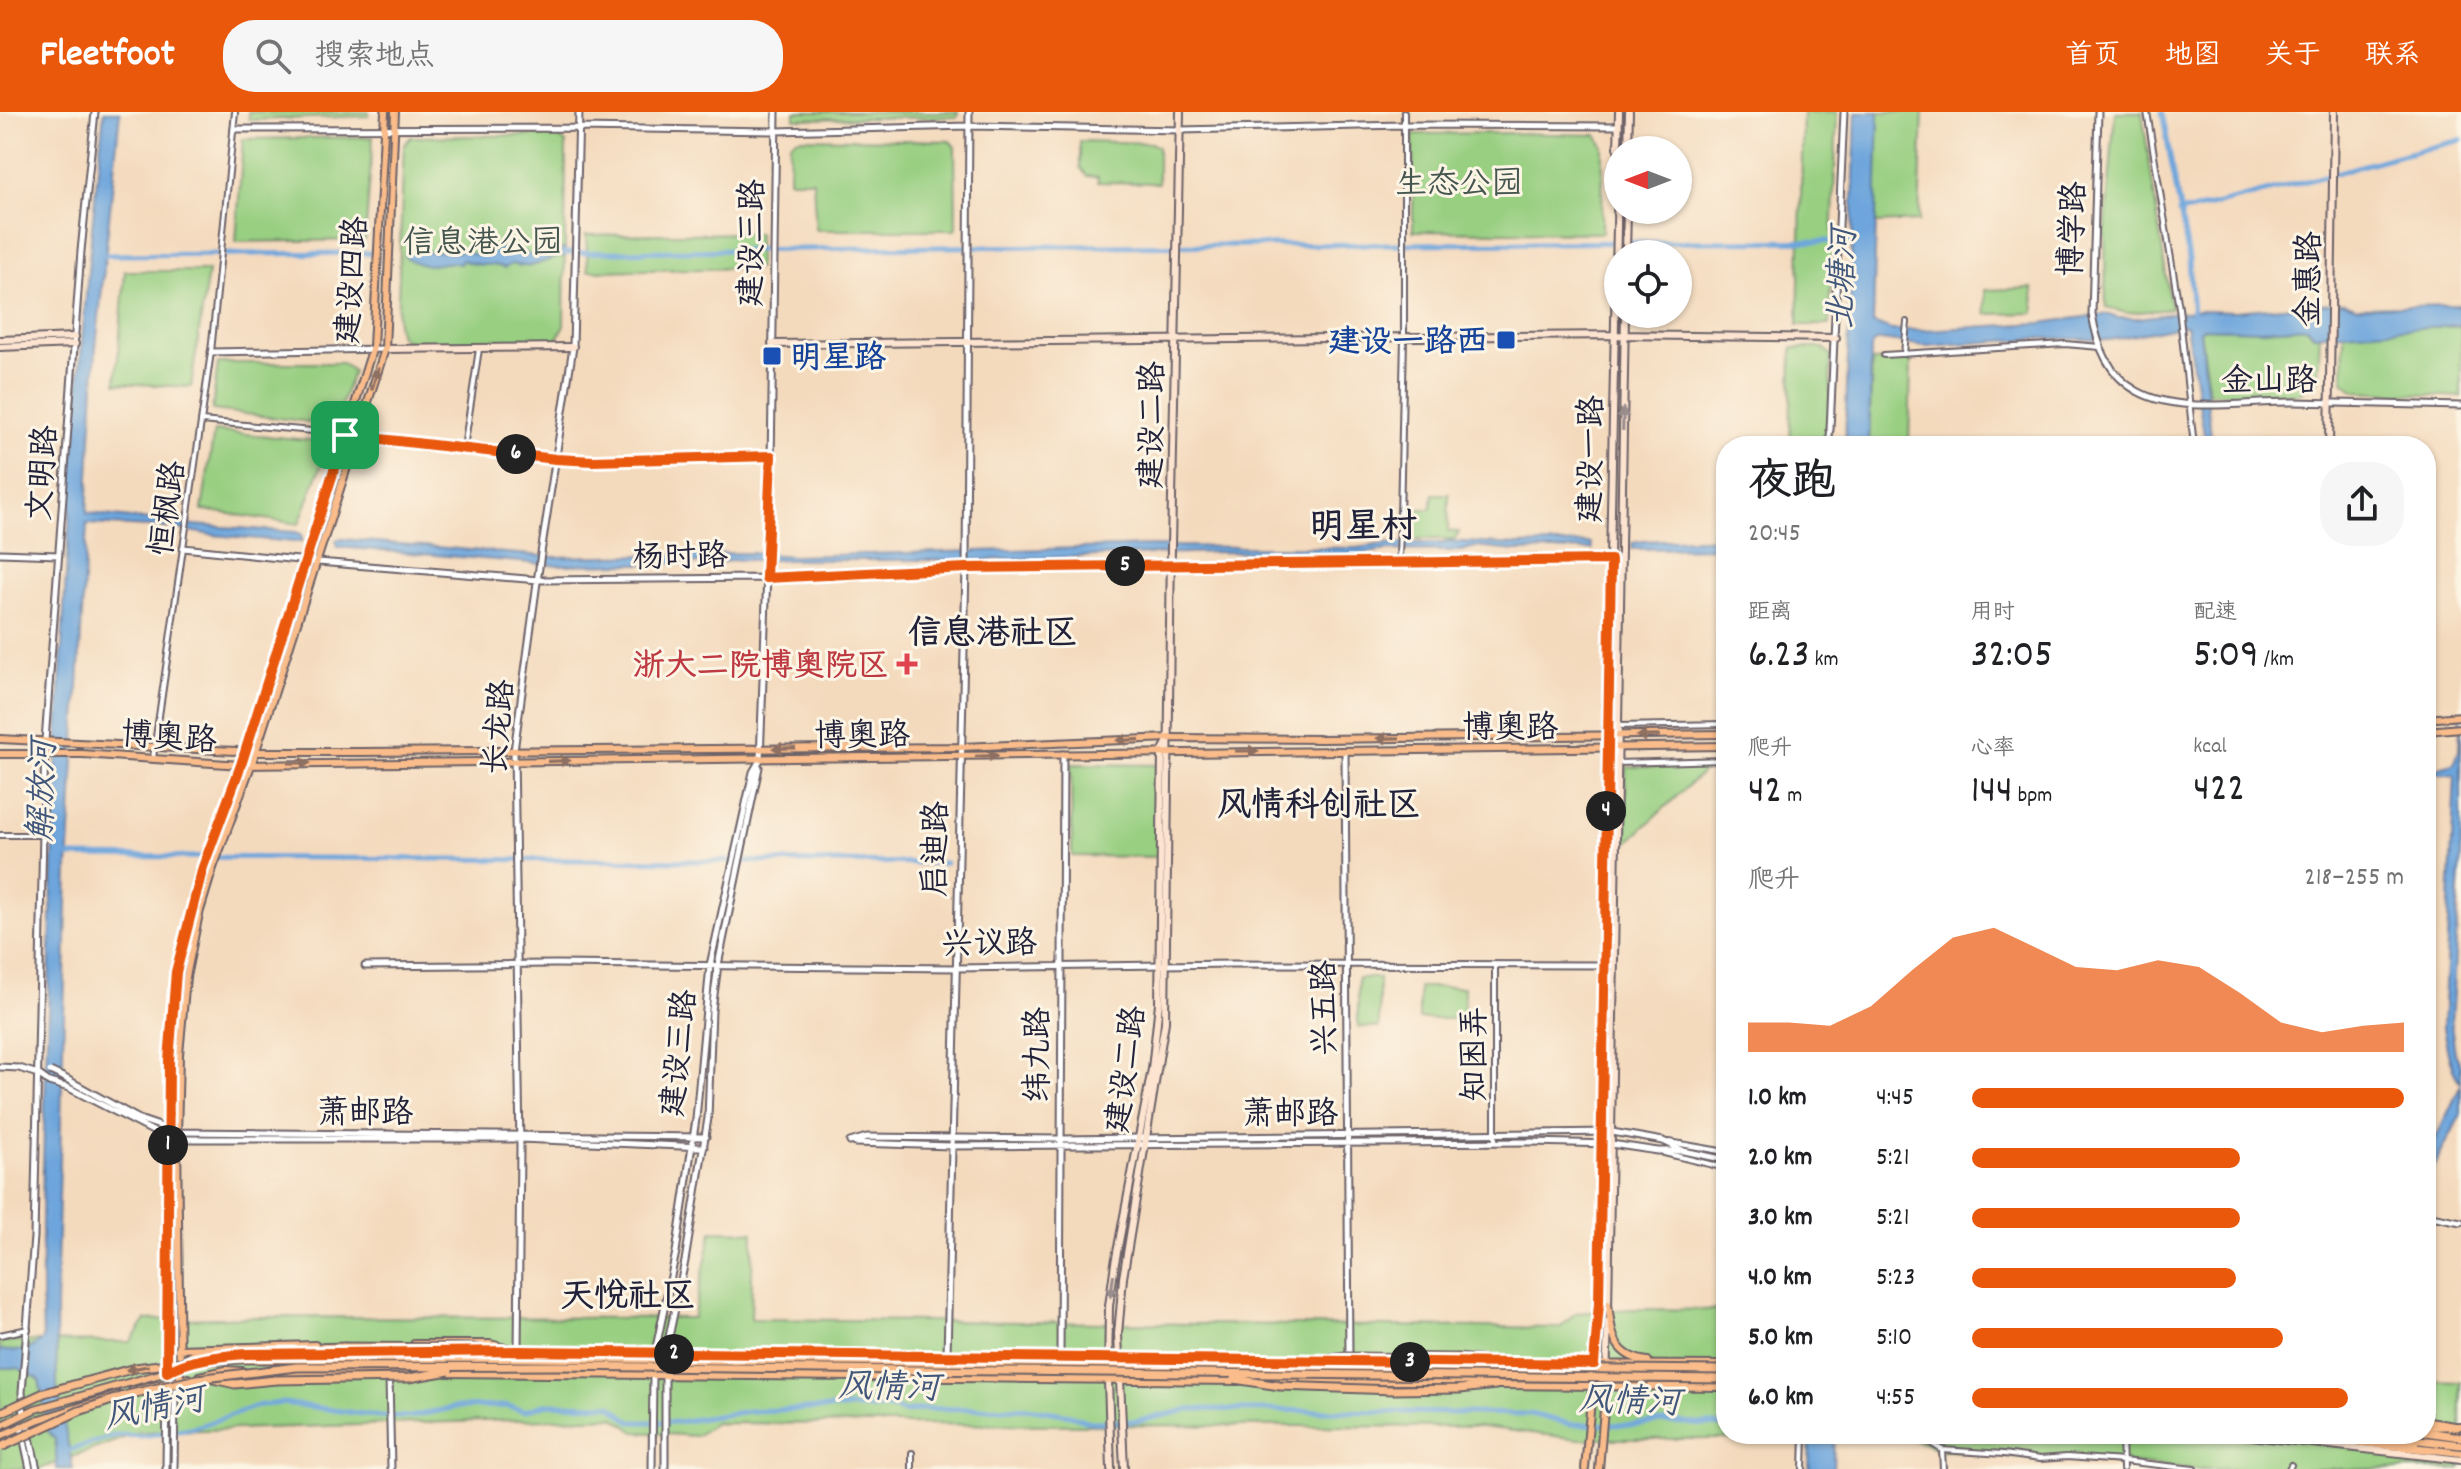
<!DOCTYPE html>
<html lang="zh">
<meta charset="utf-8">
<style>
:root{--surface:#fff;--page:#f6f6f6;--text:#202124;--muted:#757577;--accent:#ea580c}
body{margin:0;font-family:Dekko,"LXGW WenKai TC",sans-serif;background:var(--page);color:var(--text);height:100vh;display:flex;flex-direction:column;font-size:30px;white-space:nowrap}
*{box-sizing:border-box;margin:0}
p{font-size:26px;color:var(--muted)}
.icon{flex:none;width:44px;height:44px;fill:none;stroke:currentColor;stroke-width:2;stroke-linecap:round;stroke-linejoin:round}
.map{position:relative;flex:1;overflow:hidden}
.sheet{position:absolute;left:1716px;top:324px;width:720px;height:1008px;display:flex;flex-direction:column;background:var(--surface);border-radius:32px;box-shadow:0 2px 6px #0004}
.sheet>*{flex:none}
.needle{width:52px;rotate:270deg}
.controls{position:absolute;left:1604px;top:24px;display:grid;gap:16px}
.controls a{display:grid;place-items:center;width:88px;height:88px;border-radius:50%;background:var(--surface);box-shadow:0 2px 6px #0004;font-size:40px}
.pin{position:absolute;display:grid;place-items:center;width:68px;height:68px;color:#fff;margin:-34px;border-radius:16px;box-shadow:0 4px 12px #0006}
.km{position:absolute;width:40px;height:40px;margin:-20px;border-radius:50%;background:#222;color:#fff;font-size:22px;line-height:40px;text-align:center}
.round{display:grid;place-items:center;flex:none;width:84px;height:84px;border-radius:32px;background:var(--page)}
.overview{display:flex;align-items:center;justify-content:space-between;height:136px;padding:0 32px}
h1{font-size:44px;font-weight:600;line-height:60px}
.metrics{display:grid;grid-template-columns:repeat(3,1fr);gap:12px;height:136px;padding:8px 32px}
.metrics div{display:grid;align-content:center}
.metrics b{font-size:40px;font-weight:600}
.metrics small{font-size:22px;font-weight:400}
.metrics p{font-size:22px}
.chart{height:224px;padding:16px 32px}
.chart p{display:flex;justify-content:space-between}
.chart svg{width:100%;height:144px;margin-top:8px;fill:var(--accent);opacity:.7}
ul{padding:0 32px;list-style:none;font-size:26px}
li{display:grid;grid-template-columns:128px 96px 1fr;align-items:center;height:60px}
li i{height:20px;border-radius:10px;background:var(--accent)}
header{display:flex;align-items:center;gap:48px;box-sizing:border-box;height:112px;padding:0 40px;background:var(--accent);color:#fff}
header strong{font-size:38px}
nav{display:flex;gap:44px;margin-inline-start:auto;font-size:28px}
.search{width:560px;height:72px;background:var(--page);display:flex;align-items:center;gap:20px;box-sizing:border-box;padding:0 28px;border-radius:32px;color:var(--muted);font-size:30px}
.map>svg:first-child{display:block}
</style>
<header>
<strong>Fleetfoot</strong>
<div class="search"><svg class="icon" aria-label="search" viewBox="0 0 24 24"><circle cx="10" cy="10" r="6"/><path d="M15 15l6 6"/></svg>搜索地点</div>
<nav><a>首页</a><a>地图</a><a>关于</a><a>联系</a></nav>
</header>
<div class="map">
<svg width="2461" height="1357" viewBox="0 0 2461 1357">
<rect width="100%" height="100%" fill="#fcf5e5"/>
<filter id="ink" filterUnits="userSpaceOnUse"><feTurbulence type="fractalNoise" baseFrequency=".0125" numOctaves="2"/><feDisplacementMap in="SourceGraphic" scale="16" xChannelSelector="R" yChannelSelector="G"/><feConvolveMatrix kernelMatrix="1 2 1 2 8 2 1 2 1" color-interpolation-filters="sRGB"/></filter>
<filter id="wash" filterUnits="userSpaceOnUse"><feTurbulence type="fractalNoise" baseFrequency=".006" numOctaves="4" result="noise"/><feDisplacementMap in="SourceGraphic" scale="32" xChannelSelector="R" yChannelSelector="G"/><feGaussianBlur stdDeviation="1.8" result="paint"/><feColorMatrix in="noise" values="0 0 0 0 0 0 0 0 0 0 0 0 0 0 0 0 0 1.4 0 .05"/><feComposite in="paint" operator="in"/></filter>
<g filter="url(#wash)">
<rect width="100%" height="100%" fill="#f4dabd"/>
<path fill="#98cf81" stroke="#5d785e" stroke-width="2" d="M248 0H369V4L249 8Z
M795 0H958L957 5 795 7Z
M1803 0H1837L1829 213H1798Z
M1879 0H1923L1919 109 1875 111Z
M2115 0H2142L2171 197 2127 201 2106 196 2105 122Z
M1505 21 1597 23 1603 34 1602 121 1413 119V22Z
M556 23 566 31 564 214 555 230 410 231 400 224 397 213 404 33 411 25Z
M373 25 365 128 236 130 243 27Z
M799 26 950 29 955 35 956 118H816L813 68H789L790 31Z
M1080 29 1151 31 1158 35V71L1098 70V65L1087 64 1080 55Z
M758 121V156L588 159 586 123Z
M125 159H208L191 275 116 271Z
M2033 176 2034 201 1986 202 1985 178Z
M2307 215 2313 223 2320 222 2318 269H2311L2308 275 2298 282 2209 281 2200 219 2204 216 2262 218Z
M2399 215H2461V285L2355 279 2343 269 2344 219Z
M1792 236H1824L1831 243 1829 334H1790Z
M1911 248 1909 334H1869L1872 249Z
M218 251H342L353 259 334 313 212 298Z
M214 319 330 330 299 412 202 398Z
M1433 382H1449L1448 419 1459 420 1455 427H1407V397H1431Z
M1071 652 1165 653 1163 745 1072 744Z
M1626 655H1708L1626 732Z
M1358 866H1379V915H1358Z
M1419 875H1464V907H1419Z
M712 1119 753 1120 751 1207 1560 1216 1575 1201 1632 1197 1726 1198V1322H2426V1269L2461 1270V1357H2194L2067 1345 2040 1347 1942 1338 1911 1327H1579L1482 1315 715 1311 696 1324 635 1320 614 1305 140 1320 39 1357H0V1229L130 1230 146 1208 258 1205 693 1206Z"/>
<path fill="#6da5dc" stroke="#48648c" stroke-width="2" d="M104 0H120L96 235 87 401 193 413 296 420 301 422 302 429 295 430 212 423 172 416 87 412 68 756 56 1195 57 1275 73 1357H57L55 1327 48 1319 39 1267 18 1256H0V1238C16 1240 31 1240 43 1227 39 1098 46 968 50 838 58 558 73 279 104 0Z
M1856 0H1879L1873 211 1891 218H1924L2041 211 2106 202 2118 206H2138L2200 198 2235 199 2345 190 2357 195 2461 193V213L2314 223 2307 215 2262 218 2203 216 2200 219 2212 334H2206L2186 213 2110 228 2046 226 1926 234 1881 228 1874 230 1871 236 1869 334H1845Z
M504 134 507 140 513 138 521 142 524 140 531 144 552 138 565 137V144C540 147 538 159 512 152L504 156C492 150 479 156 462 148L460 152C436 146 433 162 405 145L406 139C426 141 440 138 460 140L462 137C476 146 491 144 504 134Z
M1726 426V436L1632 437V431L1644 429Z
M342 427 554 445 751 441 793 444 1153 434 1357 436 1392 431H1443L1448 429 1518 433 1591 431 1592 437 1516 439 1475 435 1461 439 1387 438 1361 442 1218 440 982 448H735L717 451 555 453 338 435 336 428Z
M2461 599V744L2451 913 2455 941 2461 954V971C2449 954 2447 936 2443 916L2455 664 2426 660V654L2438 656 2454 652 2459 638Z
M2461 973V1002L2426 1071V1047Z
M1810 1322H1834L1833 1357H1809Z"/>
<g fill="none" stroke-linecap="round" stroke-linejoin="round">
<path stroke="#6da5dc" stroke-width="5" d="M2162 0 2189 147 2193 204
M2179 101C2274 81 2366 50 2461 28
M558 141 930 135 1856 129
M102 143 369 141
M66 744 945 751
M65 1340 116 1323 143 1324 196 1315 260 1293 284 1291 377 1304 410 1305 456 1295 507 1294 524 1299 548 1292 610 1293 631 1310H678L749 1299 835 1296H893L905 1300 923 1297 1028 1296 1070 1303 1091 1310 1138 1309 1192 1297 1530 1302 1570 1312 1633 1313 1663 1310 1726 1314"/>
</g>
</g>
<g filter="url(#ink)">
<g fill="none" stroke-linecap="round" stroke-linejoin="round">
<defs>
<path id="minor" d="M2147 0 2179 196 2194 334
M1904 242 1907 210
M1884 243 2065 232 2100 235
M201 309 358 323 556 347 593 349 771 344
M1829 334 1830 318
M464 336 479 237
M1399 452 1404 226V0
M1618 614 1726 612
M153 646 211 240 235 0
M1617 651 1726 648
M0 723H43
M1495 1030V853
M1669 1030 1726 1040
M1664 1041 1726 1056
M0 1223 28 1217
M2122 1322 2123 1357
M1911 1327 1926 1328 1942 1338 1943 1357
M1942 1338 2004 1342 2040 1347 2067 1345 2123 1349 2194 1357
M912 1357V1341
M1803 1357 1804 1322
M2289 1357 2291 1353"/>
<path id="tertiary" d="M2098 0 2092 202C2097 233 2108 263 2137 279 2179 303 2248 289 2295 290 2350 291 2406 293 2461 294
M234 17 578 16 776 19 969 14 1180 18 1404 13 1619 14
M211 240 385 237
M1830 318 1844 0
M183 436 318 450 539 468 766 466 966 456 1611 448
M0 441 59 443
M1345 639 1349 1247
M365 854 556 852 956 856 1232 852 1604 853
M0 955 19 956 38 962 49 970 69 976 168 1027H520L704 1035
M63 965 139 1007 177 1020 706 1025
M850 1030 867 1025 1060 1027 1612 1020 1663 1029 1684 1039 1726 1048
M855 1031 952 1034 1532 1030 1611 1032 1658 1039H1681
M2426 1103 2461 1110
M518 1239 520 1036 514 639 541 441 573 235 579 0
M947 1243 966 456 969 0
M652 1244 657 1231 676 1140 696 1007 710 853 753 660 760 648 771 354 776 0
M665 1244 685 1149 708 1006 712 898 718 853 759 655
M1060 1245 1063 642
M665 1262V1357
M389 1266 391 1357
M24 1302 22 1280 34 1125 45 629 81 139 95 0
M27 1312 37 1357
M21 1314 30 1357
M166 1357 167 1274
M174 1357 175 1285 179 1270
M652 1357 653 1262"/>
<path id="secondary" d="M1618 38 1619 0
M1628 38 1629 0
M1626 142 1627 98
M0 228 75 225
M772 232 1615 223 1836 226
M0 235 75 232
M385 237 573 235
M2329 334 2334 0
M1608 1197 1625 202
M1594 1252 1599 1191 1606 637 1618 66
M1606 1269 1608 1209
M2234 1322 2461 1348
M1111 1357 1108 1268 1109 1194 1115 1151 1152 957 1159 891 1162 640 1168 629
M1124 1357 1118 1222 1123 1166 1165 910 1171 434 1180 0"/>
<path id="primary" d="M2426 607 2461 604
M2426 619 2461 616
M0 627 255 640H361L961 635 1170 626 1322 627 1726 622
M0 642H82L241 653 1726 634
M1608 1192C1612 1222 1613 1245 1648 1249
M414 1232H490L510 1237
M178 1237 315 1233
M498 1239 1314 1248
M210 1246 246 1242 475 1239
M1350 1248 1482 1252
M1514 1252 1726 1253
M167 1254 169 949 176 860 203 755 241 653 373 235 385 0
M274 1260 423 1261
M446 1261 1239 1269
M199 1264 226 1258 243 1259
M180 1267 177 1025 179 943 186 865 199 802 213 756 252 651 385 237 395 0
M1262 1269H1463L1496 1273 1726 1275
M132 1279 188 1266
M0 1314 35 1297 167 1260 180 1253
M2426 1315 2461 1314
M2320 1322 2415 1333
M0 1324 37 1308 118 1283
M2434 1338 2461 1341
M1585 1357 1594 1253
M1599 1357 1606 1273"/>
<path id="trunk" d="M1458 1246 1517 1252
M184 1249 195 1242 215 1239 344 1235
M208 1266 235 1272 276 1268
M1394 1278 1460 1277 1496 1273
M2426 1310 2457 1315
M2426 1320 2461 1325
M2278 1322 2435 1338
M2370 1322 2461 1333"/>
</defs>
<use href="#minor" stroke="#6c6268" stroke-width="8"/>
<use href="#tertiary" stroke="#6c6268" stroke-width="9"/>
<use href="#secondary" stroke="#6c6268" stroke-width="10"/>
<use href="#primary" stroke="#6c6268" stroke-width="10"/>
<use href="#trunk" stroke="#6c6268" stroke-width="11"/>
<use href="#minor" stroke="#fff" stroke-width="4"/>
<use href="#tertiary" stroke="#fff" stroke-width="5"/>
<use href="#secondary" stroke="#fde4d0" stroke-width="6"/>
<use href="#primary" stroke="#f9bc8a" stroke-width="6"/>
<use href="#trunk" stroke="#f9bc8a" stroke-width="7"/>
<defs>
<path id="tertiary-bridge" d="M50 959 63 965"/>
<path id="trunk-bridge" d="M344 1235 474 1236 505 1243
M1309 1250 1345 1245 1458 1246
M1234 1267 1280 1274 1394 1278
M276 1268 409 1266 449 1259
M0 1301 44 1281 135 1256 191 1249 241 1247 519 1246 1726 1258
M1 1335 79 1299 127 1283 197 1267 297 1255 558 1254 1726 1267"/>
</defs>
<use href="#tertiary-bridge" stroke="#6c6268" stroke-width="9" stroke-linecap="butt"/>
<use href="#trunk-bridge" stroke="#6c6268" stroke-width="11" stroke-linecap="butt"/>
<use href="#tertiary-bridge" stroke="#fff" stroke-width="5"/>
<use href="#trunk-bridge" stroke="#f9bc8a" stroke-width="7"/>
</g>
<defs><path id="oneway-solid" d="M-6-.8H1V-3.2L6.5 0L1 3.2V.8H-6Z" transform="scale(2)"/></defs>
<g fill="#8e6f62">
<use href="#oneway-solid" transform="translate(375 267) rotate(-73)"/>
<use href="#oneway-solid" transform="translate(1648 624) rotate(179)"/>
<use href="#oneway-solid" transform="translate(1388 626) rotate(179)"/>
<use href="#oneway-solid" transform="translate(1128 628) rotate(178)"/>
<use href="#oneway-solid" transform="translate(784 636) rotate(179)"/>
<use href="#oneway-solid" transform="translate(1247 639)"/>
<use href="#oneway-solid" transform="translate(987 644) rotate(-2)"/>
<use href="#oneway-solid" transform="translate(559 649) rotate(-2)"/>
<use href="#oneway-solid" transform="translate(299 651)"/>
<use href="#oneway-solid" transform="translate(137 1256) rotate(169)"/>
</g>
<g fill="#9a8d8d">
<use href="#oneway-solid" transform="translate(1623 307) rotate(-89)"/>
<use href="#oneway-solid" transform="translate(1112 1174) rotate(98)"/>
</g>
</g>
<g fill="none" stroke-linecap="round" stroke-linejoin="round" filter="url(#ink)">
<defs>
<path id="route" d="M345 323 556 347 593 349 771 344 766 466 966 456 1611 448 1599 1191 1594 1252 518 1239 246 1242C220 1244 189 1247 167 1260L169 949 176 860 203 755 241 653Z"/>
</defs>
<use href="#route" stroke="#fff" stroke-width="16"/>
<use href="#route" stroke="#ea580c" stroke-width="10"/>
</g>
<g fill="#1a4fb4" stroke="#fcf5e5" stroke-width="3">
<rect x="1496" y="218" width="20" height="20" rx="4"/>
<rect x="762" y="234" width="20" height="20" rx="4"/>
</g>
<path fill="#e0444e" stroke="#fcf5e5" stroke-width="3" d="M903 540h8v8h8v8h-8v8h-8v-8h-8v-8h8z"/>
<g text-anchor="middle" stroke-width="6" stroke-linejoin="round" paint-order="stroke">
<g font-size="32" fill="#455650" stroke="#fcf5e5">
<text x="1459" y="81">生态公园</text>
<text x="483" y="140">信息港公园</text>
</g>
<g font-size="32" fill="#22223b" stroke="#fcf5e5">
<text transform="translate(2071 117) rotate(-88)" y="11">博学路</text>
<text transform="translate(750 131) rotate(-89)" y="11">建设三路</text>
<text transform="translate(2307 167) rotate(-89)" y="11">金惠路</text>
<text transform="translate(350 168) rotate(-86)" y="11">建设四路</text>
<text x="2269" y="278">金山路</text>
<text transform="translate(1150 313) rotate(-89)" y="11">建设二路</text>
<text transform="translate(1589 347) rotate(-89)" y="11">建设一路</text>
<text transform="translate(41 361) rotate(-86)" y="11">文明路</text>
<text transform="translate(166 396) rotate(-82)" y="11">恒枫路</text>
<text transform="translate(680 443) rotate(-1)" y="11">杨时路</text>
<text x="1510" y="625">博奥路</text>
<text transform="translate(497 615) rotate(-85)" y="11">长龙路</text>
<text transform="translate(862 622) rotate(-1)" y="11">博奥路</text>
<text transform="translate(169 624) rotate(4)" y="11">博奥路</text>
<text transform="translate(934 737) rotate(-89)" y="11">启迪路</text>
<text transform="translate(989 830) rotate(-1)" y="11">兴议路</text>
<text transform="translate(1323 896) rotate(-91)" y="11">兴五路</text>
<text transform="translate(677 941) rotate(-84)" y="11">建设三路</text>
<text transform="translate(1473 942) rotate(-90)" y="11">知困弄</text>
<text transform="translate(1036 943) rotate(-90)" y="11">纬九路</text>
<text transform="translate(1124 957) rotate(-82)" y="11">建设二路</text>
<text x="365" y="1010">萧邮路</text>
<text x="1290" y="1011">萧邮路</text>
</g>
<g font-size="32" font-weight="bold" fill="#164399" stroke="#fcf5e5" text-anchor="end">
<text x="1488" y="239">建设一路西</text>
<text x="790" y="255" text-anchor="start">明星路</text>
</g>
<g font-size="32" font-weight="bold" fill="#be3a42" stroke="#fcf5e5" text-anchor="end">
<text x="889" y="563">浙大二院博奥院区</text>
</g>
<g font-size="34" font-style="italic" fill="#40567b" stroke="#fcf5e5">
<text transform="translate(1840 166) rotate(-88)" y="12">北塘河</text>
<text transform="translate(40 678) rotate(-88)" y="12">解放河</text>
<text transform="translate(889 1273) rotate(1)" y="12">风情河</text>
<text transform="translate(1630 1287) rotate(2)" y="12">风情河</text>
<text transform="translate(154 1294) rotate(-11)" y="12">风情河</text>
</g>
<g font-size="34" font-weight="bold" fill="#22223b" stroke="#fcf5e5">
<text x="993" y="531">信息港社区</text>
<text x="1319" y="703">风情科创社区</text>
<text x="628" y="1194">天悦社区</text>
</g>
<g font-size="36" font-weight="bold" fill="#22223b" stroke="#fcf5e5">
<text x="1363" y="425">明星村</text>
</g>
</g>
</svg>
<div class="controls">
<a><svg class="needle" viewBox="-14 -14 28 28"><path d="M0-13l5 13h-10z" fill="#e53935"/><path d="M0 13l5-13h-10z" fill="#757577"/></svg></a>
<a><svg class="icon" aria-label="locate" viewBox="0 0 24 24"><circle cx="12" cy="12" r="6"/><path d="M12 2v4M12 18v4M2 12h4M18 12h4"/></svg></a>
</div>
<div class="pin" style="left:345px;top:323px;background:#1e9e55"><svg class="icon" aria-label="arrive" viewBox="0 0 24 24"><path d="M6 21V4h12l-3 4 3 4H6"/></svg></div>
<b class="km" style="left:168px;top:1033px">1</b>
<b class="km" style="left:674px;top:1242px">2</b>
<b class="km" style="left:1410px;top:1250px">3</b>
<b class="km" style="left:1606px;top:699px">4</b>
<b class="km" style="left:1125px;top:454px">5</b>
<b class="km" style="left:516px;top:342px">6</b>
<section class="sheet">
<div class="overview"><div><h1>夜跑</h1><p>20:45</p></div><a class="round"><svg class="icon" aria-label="share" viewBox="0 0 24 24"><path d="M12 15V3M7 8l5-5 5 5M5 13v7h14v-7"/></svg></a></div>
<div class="metrics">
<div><p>距离</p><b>6.23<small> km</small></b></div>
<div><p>用时</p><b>32:05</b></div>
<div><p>配速</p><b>5:09<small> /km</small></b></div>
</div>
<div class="metrics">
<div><p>爬升</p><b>42<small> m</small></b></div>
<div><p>心率</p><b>144<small> bpm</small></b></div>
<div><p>kcal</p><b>422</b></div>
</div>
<div class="chart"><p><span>爬升</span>218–255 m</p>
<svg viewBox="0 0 160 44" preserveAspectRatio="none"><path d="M0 44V35L10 35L20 36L30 30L40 19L50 9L60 6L70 12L80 18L90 19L100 16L110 18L120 26L130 35L140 38L150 36L160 35V44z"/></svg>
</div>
<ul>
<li><b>1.0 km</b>4:45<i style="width:100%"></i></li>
<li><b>2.0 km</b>5:21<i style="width:62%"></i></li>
<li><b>3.0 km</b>5:21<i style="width:62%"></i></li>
<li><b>4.0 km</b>5:23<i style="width:61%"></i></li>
<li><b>5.0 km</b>5:10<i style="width:72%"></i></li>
<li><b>6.0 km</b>4:55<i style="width:87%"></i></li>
</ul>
</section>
</div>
